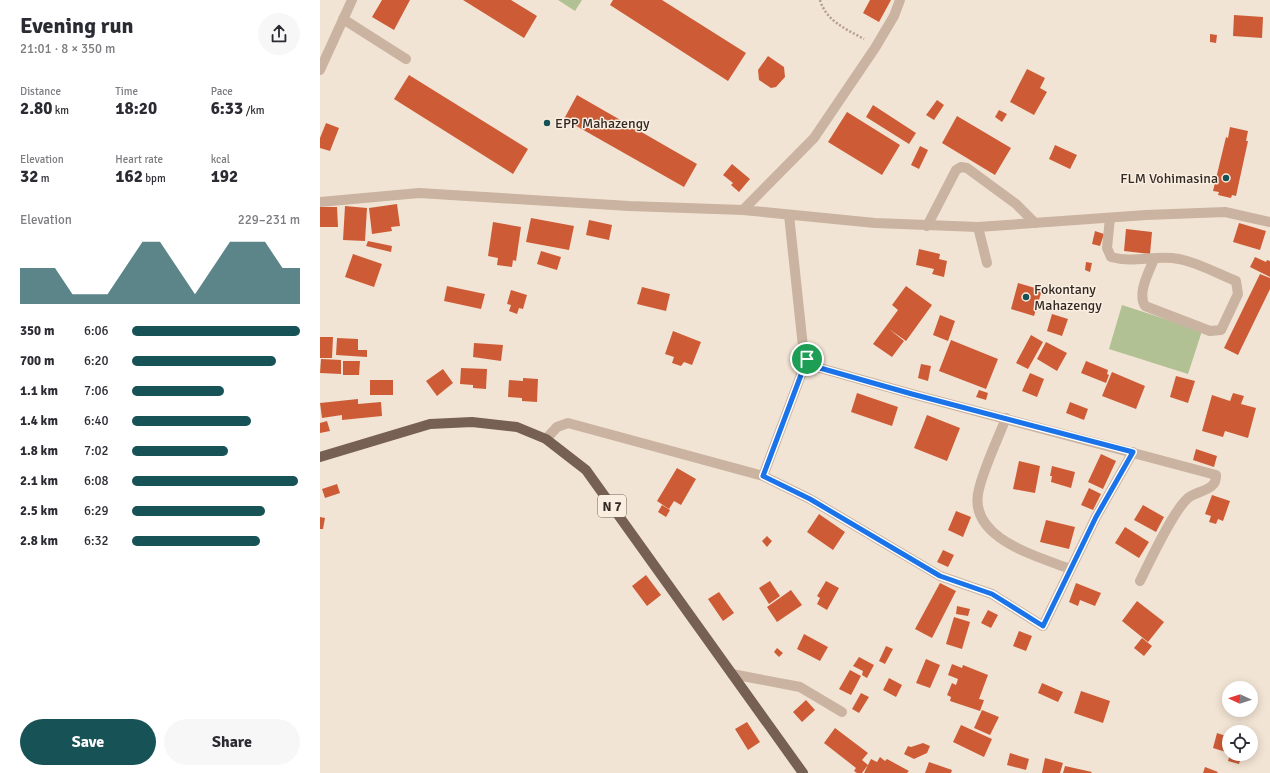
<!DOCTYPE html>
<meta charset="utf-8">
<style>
:root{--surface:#fff;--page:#f7f7f7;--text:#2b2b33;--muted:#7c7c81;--accent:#175256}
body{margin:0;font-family:Signika,sans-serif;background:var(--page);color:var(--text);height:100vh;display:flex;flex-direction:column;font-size:15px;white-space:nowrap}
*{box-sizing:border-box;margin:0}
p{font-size:13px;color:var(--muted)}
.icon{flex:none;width:22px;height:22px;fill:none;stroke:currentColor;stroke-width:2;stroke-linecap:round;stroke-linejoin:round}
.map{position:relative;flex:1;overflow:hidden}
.panel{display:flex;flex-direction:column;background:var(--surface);width:320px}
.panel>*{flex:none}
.needle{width:26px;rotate:273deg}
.controls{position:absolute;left:902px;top:681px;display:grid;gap:8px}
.controls a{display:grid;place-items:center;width:36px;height:36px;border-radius:50%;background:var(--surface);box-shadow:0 2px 10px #0003;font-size:20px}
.pin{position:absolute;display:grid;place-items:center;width:34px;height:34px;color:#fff;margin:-17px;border:2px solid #fff;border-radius:50%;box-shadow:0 1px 4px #0007}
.round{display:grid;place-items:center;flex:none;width:42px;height:42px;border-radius:21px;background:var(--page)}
.overview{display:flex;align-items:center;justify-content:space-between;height:68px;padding:0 20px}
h1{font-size:22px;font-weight:700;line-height:30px}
.metrics{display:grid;grid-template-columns:repeat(3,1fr);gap:6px;height:68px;padding:4px 20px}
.metrics div{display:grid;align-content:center}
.metrics b{font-size:17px;font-weight:700}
.metrics small{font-size:11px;font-weight:400}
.metrics p{font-size:11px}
.chart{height:112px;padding:8px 20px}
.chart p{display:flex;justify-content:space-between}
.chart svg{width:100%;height:72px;margin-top:4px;fill:var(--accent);opacity:.7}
.primary-button{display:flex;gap:8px;margin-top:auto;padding:8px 20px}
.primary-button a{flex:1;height:46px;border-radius:24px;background:var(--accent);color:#fff;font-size:16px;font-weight:700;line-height:46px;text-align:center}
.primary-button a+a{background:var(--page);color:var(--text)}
ul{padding:0 20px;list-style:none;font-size:13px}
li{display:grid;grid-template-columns:64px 48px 1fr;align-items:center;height:30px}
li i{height:10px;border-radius:5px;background:var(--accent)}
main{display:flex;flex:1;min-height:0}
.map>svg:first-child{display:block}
</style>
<main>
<section class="panel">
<div class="overview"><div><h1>Evening run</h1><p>21:01 · 8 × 350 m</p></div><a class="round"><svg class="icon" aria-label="share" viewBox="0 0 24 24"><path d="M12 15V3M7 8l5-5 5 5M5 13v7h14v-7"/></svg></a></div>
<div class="metrics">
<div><p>Distance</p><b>2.80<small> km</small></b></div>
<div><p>Time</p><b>18:20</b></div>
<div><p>Pace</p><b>6:33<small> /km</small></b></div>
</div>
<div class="metrics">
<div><p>Elevation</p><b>32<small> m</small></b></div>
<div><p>Heart rate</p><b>162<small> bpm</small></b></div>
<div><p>kcal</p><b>192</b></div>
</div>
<div class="chart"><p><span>Elevation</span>229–231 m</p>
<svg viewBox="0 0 160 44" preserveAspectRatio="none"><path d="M0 44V22L10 22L20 22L30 38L40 38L50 38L60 22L70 6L80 6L90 22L100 38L110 22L120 6L130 6L140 6L150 22L160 22V44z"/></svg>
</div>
<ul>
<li><b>350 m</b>6:06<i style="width:100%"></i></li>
<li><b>700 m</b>6:20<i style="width:86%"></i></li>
<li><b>1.1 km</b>7:06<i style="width:55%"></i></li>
<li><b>1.4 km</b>6:40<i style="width:71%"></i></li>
<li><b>1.8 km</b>7:02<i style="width:57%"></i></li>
<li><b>2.1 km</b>6:08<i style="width:99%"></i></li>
<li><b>2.5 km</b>6:29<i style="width:79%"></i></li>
<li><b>2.8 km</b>6:32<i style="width:76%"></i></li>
</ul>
<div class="primary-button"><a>Save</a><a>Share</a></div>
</section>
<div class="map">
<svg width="950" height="773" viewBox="0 0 950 773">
<rect width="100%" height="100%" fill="#f2e4d4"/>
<path fill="#b1c194" d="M238 0H262L255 11Z
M802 305 882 331 868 374 789 349Z"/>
<path fill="#cd5c36" d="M62 0H90L74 30 52 17Z
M143 0H191L217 16 204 38Z
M293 0H342L426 53 408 81 290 5Z
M550 0H571L559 22 543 13Z
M914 15 943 17 942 38 913 36Z
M890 34 897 35 896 43 890 42Z
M448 56 464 67 465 77 456 87 451 88 439 80 438 70Z
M707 69 725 78 720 88 727 92 714 115 690 102Z
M89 75 208 149 193 174 74 99Z
M257 95 377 164 364 187 244 119Z
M617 100 624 105 614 120 606 115Z
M553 105 596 133 589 144 546 117Z
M679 110 687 114 682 122 675 117Z
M527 112 580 145 562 175 508 142Z
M637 116 691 148 675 175 622 143Z
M6 123 19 128 10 151 0 148V138Z
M910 127 928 131 926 141H928L916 196 912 195 911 198 898 195 899 192 893 191 906 137 908 138Z
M735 145 757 155 750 169 729 159Z
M600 146 608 150 599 169 591 165Z
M412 164 430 179 419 192 411 185 413 183 403 175Z
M77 204 80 226 71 227 72 231 52 234 49 208Z
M25 206 47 208 45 241 23 240Z
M0 207H17L18 227H0Z
M211 218 254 226 249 250 206 242Z
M269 220 292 225 289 240 266 235Z
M173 222 201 227 196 261 193 260 192 267 177 265 178 258 168 256Z
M919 223 946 231 940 250 913 242Z
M806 229 832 232 830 254 804 251Z
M775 231 784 234 780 246 772 244Z
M48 241 72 246 71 252 46 246Z
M599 249 620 254 619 259 627 261 624 277 612 274 614 269 596 265Z
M221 251 241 257 237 270 217 264Z
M33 254 62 264 54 287 25 277Z
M935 257 946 262 947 260 950 261V277L930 267Z
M766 262 772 263 770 272 765 270Z
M940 274 950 278V289L918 355 904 348Z
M698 283 722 290 714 316 691 309Z
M127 286 165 294 161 309 124 301Z
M586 286 612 305 586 341 569 329 584 341 572 357 553 344 578 310 572 305Z
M322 287 350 294 346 311 317 304Z
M191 290 207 295 203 309 199 308 197 314 189 311 191 305 187 304Z
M732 314 748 319 742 336 727 331Z
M620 315 635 321 628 341 613 335Z
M353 331 381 342 372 365 364 362 361 366 352 363 354 357 345 354Z
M711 335 723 342 708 369 696 363Z
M0 337H13L12 358H0Z
M17 338 38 339V350H47V357L16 355Z
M631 340 678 359 666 389 619 371Z
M726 342 747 353 737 371 717 359Z
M154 343 183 345 181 361 153 357Z
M1 359 21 360V374L0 373Z
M23 361H40L39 375H23Z
M766 361 788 370 787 374 789 375 786 383 761 373Z
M601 364 611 366 608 381 598 378Z
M141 368 167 369 166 389 153 388V385L140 384Z
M123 369 133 383 117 396 106 381Z
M792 372 825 386 816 409 782 396Z
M710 373 724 379 717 397 702 391Z
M856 376 875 381 868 403 850 397Z
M203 378 218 379 217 402 202 401V398L188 397 189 380 203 381Z
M50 380H73V395H50Z
M659 390 668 393 666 400 656 397Z
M537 393 578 407 572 426 531 412Z
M913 393 924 396 921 404 936 408 928 438 905 431 903 437 882 431 892 395 910 401Z
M38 399V404L61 402 62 416 22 420V415L2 418 0 403Z
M750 402 768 409 764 420 746 413Z
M607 415 640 428 627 461 594 448Z
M7 421 10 431 0 433V423Z
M876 449 897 456 894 467 873 460Z
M781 454 796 461 783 489 768 482Z
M699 461 720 466 715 493 693 489Z
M732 466 755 472 751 488 731 482 732 476H730Z
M357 468 376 479 361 505 354 501 349 509 337 501Z
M17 484 20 493 5 498 2 489Z
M769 488 781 494 773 510 761 505Z
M892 495 910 501 903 521 898 519 896 524 889 522 891 516 885 514Z
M342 505 350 510 346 517 338 512Z
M823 505 844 517 836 532 814 520Z
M636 511 651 517 643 537 628 530Z
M499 514 525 532 513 550 487 532Z
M0 517 5 518 3 529H0Z
M726 520 755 527 749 549 720 542Z
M805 527 829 542 819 558 795 543Z
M447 536 452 541 447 547 442 541Z
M623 550 634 555 628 567 617 562Z
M326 575 341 595 327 606 312 586Z
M450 581 460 596 449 604 439 588Z
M506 581 519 588 507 610 497 604 500 598 497 596Z
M620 583 636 591 612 638 595 629Z
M756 583 781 593 775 606 760 600 758 606 749 602Z
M471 590 482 605 457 622 447 607Z
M399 592 414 613 403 621 388 599Z
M817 601 844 622 828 642 802 621Z
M637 606 650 609 648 616 636 614Z
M668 610 678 615 671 628 661 623Z
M634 617 650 622 642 649 626 644Z
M699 631 712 636 706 651 693 646Z
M484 634 508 647 500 661 477 649Z
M822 638 832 646 824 656 814 648Z
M566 646 573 649 565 664 559 661Z
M457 648 463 653 459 657 454 652Z
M539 657 554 665 547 678 542 675 543 671 533 666Z
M606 659 620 665 610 688 596 683Z
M632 664 642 668 643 665 668 675 659 699 664 700 660 711 630 701 631 697 627 695 632 683 636 685 638 679 628 675Z
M530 670 541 676 531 695 519 689Z
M569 678 582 685 576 697 563 690Z
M722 683 743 692 738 702 718 693Z
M761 691 790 701 783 723 754 713Z
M541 693 549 697 539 713 532 709Z
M486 700 495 710 482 722 473 712Z
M662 710 679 717 670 735 654 728Z
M427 722 440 742 428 750 415 729Z
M641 725 672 739 664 757 633 742Z
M515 728 548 753 542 760 548 765 542 773H537L534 771 536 768 504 743Z
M897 733 909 737V753L893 748Z
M603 743 610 746 607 753 594 759 584 754 588 746 591 747Z
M690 753 709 759 706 770 687 765Z
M910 754H922L919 764 908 761Z
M560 757 565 761 567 759 589 771 587 773H544L551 759 557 762Z
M725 758 743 763 740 773H722Z
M609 762 632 770 631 773H605Z
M745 766 772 772 771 773H743Z
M885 767 898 772 897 773H883Z"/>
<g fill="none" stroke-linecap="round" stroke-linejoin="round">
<path stroke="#b69d8a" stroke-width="2.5" stroke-dasharray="2 2" stroke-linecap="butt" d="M500 0C506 21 526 29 544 39"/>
<path stroke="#cab3a0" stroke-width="10" d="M23 19 86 59
M790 218 787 248 791 257C813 263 831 256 852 258 873 260 896 273 916 281L918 294 901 330 890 331 825 306C817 293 829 272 834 259
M607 226 636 170 641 167 647 168 696 204 715 223
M658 227 667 263
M686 418C677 441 665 465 659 489 646 538 717 556 750 569
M412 674 480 687 522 712"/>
<path stroke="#cab3a0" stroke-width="10" d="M0 70 32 0
M0 202 99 193 309 206 423 210 555 223 658 227 826 215 905 212 950 222
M423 210 494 138 555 48 574 16 580 0
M469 215 483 347 487 359 500 368 592 394 896 475C897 491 878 490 868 498 853 511 830 561 820 581
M226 439 237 427 248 423 443 476 490 499 620 576 672 594 723 626 776 517 813 452
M443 476 487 359"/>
<path stroke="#765f53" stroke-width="10" d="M0 457 110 424 152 422 197 427 226 439 266 470 483 773"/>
</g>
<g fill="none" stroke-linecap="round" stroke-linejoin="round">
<defs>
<path id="route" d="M487 359 500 368 592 394 813 452 776 517 723 626 672 594 620 576 490 499 443 476Z"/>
</defs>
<use href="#route" stroke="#fff" stroke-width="8"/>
<use href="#route" stroke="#1a73e8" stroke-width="5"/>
</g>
<g fill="#175256" stroke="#faeee0" stroke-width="1.5">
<circle cx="227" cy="123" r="4"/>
<circle cx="906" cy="178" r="4"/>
<circle cx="706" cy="297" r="4"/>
</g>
<g text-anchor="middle" stroke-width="3" stroke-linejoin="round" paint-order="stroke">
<rect fill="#faeee0" stroke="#6f645c" stroke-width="1" x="278" y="495" width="28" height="22" rx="3"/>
<g font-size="13" font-weight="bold" fill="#332924">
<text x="292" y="511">N 7</text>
</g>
<g font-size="14" fill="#332924" stroke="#faeee0" text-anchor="start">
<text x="235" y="128">EPP Mahazengy</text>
<text x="898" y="183" text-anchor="end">FLM Vohimasina</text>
<text x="714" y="294">Fokontany<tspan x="714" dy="16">Mahazengy</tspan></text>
</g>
</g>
</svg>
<div class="controls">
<a><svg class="needle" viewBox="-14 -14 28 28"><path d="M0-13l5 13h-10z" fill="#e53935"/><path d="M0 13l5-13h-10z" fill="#7c7c81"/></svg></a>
<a><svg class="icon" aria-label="locate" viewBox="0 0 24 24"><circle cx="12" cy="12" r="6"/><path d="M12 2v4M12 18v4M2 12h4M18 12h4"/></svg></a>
</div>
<div class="pin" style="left:487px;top:359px;background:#1e9e55"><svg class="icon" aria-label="arrive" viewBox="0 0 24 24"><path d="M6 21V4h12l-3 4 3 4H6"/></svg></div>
</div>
</main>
